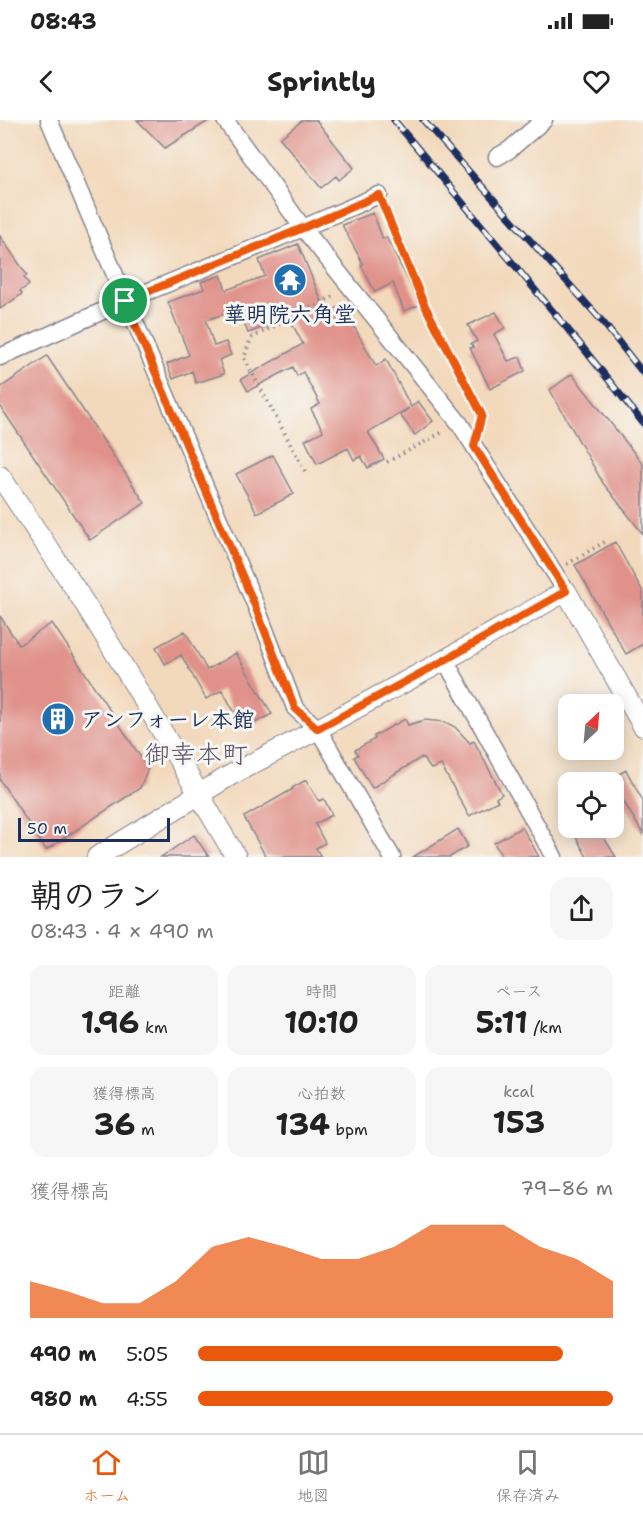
<!DOCTYPE html>
<html lang="ja">
<meta charset="utf-8">
<style>
:root{--surface:#fff;--page:#f6f6f6;--text:#222;--muted:#767676;--line:#e0e0e0;--accent:#ea580c}
body{margin:0;font-family:"Shantell Sans","Klee One",sans-serif;background:var(--page);color:var(--text);height:100vh;display:flex;flex-direction:column;font-size:22px;white-space:nowrap}
*{box-sizing:border-box;margin:0}
p{font-size:20px;color:var(--muted)}
.icon{flex:none;width:33px;height:33px;fill:none;stroke:currentColor;stroke-width:2;stroke-linecap:round;stroke-linejoin:round}
.map{position:relative;height:737px;overflow:hidden}
.sheet{display:flex;flex-direction:column;background:var(--surface);flex:1}
.sheet>*{flex:none}
.needle{width:39px;rotate:26deg}
.controls{position:absolute;left:558px;top:574px;display:grid;gap:12px}
.controls a{display:grid;place-items:center;width:66px;height:66px;border-radius:12px;background:var(--surface);box-shadow:0 3px 15px #0003;font-size:30px}
.scale{position:absolute;left:18px;bottom:15px;width:152px;box-sizing:border-box;padding-left:6px;border:3px solid #1b2f5e;border-top:0;font-size:16px;line-height:21px;white-space:nowrap;color:#1b2f5e;-webkit-text-stroke:4px #f6f6f2;paint-order:stroke}
.pin{position:absolute;display:grid;place-items:center;width:51px;height:51px;color:#fff;margin:-26px;border:3px solid #fff;border-radius:50%;box-shadow:0 2px 6px #0007}
.round{display:grid;place-items:center;flex:none;width:63px;height:63px;border-radius:18px;background:var(--page)}
.headline{display:flex;align-items:center;justify-content:space-between;height:102px;padding:0 30px}
h1{font-size:33px;font-weight:700;line-height:45px}
.metrics{display:grid;grid-template-columns:repeat(3,1fr);gap:9px;height:102px;padding:6px 30px}
.metrics div{display:grid;align-content:center;border-radius:15px;background:var(--page);text-align:center}
.metrics b{font-size:30px;font-weight:700}
.metrics small{font-size:16px;font-weight:400}
.metrics p{font-size:16px}
.chart{height:168px;padding:12px 30px}
.chart p{display:flex;justify-content:space-between}
.chart svg{width:100%;height:108px;margin-top:6px;fill:var(--accent);opacity:.7}
ul{padding:0 30px;list-style:none;font-size:20px}
li{display:grid;grid-template-columns:96px 72px 1fr;align-items:center;height:45px}
li i{height:15px;border-radius:8px;background:var(--accent)}
.status{display:flex;justify-content:space-between;align-items:center;height:42px;padding:0 30px;background:var(--surface);direction:ltr}
.status svg{height:16px;fill:currentColor}
header{display:flex;justify-content:space-between;align-items:center;height:78px;padding:0 30px;background:var(--surface);font-size:27px;font-weight:700}
.dock{display:flex;justify-content:space-around;align-items:center;height:84px;border-top:2px solid var(--line);background:var(--surface);font-size:16px;color:var(--muted)}
.dock a{display:grid;justify-items:center;gap:3px}
.dock .selected{color:var(--accent)}
.map>svg:first-child{display:block}
</style>
<div class="status"><b>08:43</b><svg viewBox="0 0 49 12"><path d="M0 12V9h3v3zM5 12V6h3v6zM10 12V3h3v9zM15 12V0h3v12zM26 1h20v11H26zM47 4h2v5h-2z"/></svg></div>
<header><svg class="icon" aria-label="back" viewBox="0 0 24 24"><path d="M15 5l-7 7 7 7"/></svg>Sprintly<svg class="icon" aria-label="heart" viewBox="0 0 24 24"><path d="M12 20l-8-8c-3-5 5-10 8-4 3-6 11-1 8 4z"/></svg></header>
<div class="map">
<svg width="643" height="737" viewBox="0 0 643 737">
<rect width="100%" height="100%" fill="#f6f6f2"/>
<filter id="ink" filterUnits="userSpaceOnUse"><feTurbulence type="fractalNoise" baseFrequency=".0167" numOctaves="2"/><feDisplacementMap in="SourceGraphic" scale="12" xChannelSelector="R" yChannelSelector="G"/><feConvolveMatrix kernelMatrix="1 2 1 2 8 2 1 2 1" color-interpolation-filters="sRGB"/></filter>
<filter id="wash" filterUnits="userSpaceOnUse"><feTurbulence type="fractalNoise" baseFrequency=".008" numOctaves="4" result="noise"/><feDisplacementMap in="SourceGraphic" scale="24" xChannelSelector="R" yChannelSelector="G"/><feGaussianBlur stdDeviation="1.35" result="paint"/><feColorMatrix in="noise" values="0 0 0 0 0 0 0 0 0 0 0 0 0 0 0 0 0 1.4 0 .05"/><feComposite in="paint" operator="in"/></filter>
<g filter="url(#wash)">
<rect width="100%" height="100%" fill="#f3d9bc"/>
<g id="blocks">
<path fill="#e0928a" d="M137 0H210L165 28Z
M303 0H316L354 48 339 60 336 56 321 68 280 18Z
M373 93 383 119 386 117 410 164 419 185 404 191 393 163 375 172 361 145 363 144 342 105Z
M0 116 27 155 24 157 29 165 20 171 22 174 0 189Z
M298 124 327 194 342 185 376 246 386 239 411 287 418 281 433 301 415 315 400 295 409 288 368 312 384 339 368 348 361 336 354 340 348 328 317 344 305 320 323 311 311 289 320 284 303 252 297 256 293 247 248 271 241 259 303 224 289 198 248 213 239 189 206 200 214 226 226 222 231 235 219 240 224 254 196 263 192 251 173 259 167 244 189 235 168 182 204 169 201 162 221 155 226 170 265 156 259 140Z
M496 192 505 208 494 214 508 241 520 237 525 251 490 269 470 228 473 227 471 224 477 221 468 205Z
M47 236 145 383 90 420 0 286V268Z
M572 254 643 344V414L603 363 550 270Z
M273 335 294 374 257 393 236 354Z
M615 422 643 472V524L626 534 575 445Z
M0 496 19 525 52 503 148 648 140 668 46 730 0 660Z
M185 511 207 550 236 533 272 594 244 609 222 570 206 579 181 535 165 544 156 527Z
M405 599 408 605 425 600 445 602 455 607 470 623 474 621 502 674 496 678 498 681 469 696 441 645 431 649 422 637 372 668 354 637 358 635 355 630 375 619 374 616Z
M626 650 643 681V714L614 665V657Z
M306 660 319 681 324 679 332 695 315 704 325 723 316 728 321 737H266L244 697 293 669 292 668Z
M522 707 539 737H502L494 723Z
M571 708H598L616 737H587Z
M458 709 468 726 450 737H413Z
M194 715 209 737H161Z"/>
</g>
</g>
<g filter="url(#ink)">
<use href="#blocks" fill-opacity="0" stroke="#87848d" stroke-width="1.5"/>
<g fill="none" stroke-linecap="round" stroke-linejoin="round">
<defs>
<path id="minor" d="M49 0 256 486 295 588 318 609 392 737
M225 0 303 108 460 304 566 471
M497 37 509 30 544 0
M0 237 125 181 303 108 379 75
M445 540 554 737"/>
<path id="tertiary" d="M0 356C25 394 51 432 76 470 132 557 183 648 236 737
M97 737 229 656 318 609 445 540 566 471 643 606"/>
</defs>
<use href="#minor" stroke="#87848d" stroke-width="19"/>
<use href="#tertiary" stroke="#87848d" stroke-width="22"/>
<path stroke="#87848d" stroke-width="4" stroke-dasharray="1.5 4.5" stroke-linecap="butt" d="M385 90 424 184 482 295 480 303
M387 342 443 312
M305 351 244 238 251 218 334 176
M567 444 608 420"/>
<use href="#minor" stroke="#fff" stroke-width="16"/>
<use href="#tertiary" stroke="#fff" stroke-width="20"/>
<defs>
<path id="rail" d="M394 0 580 224 643 303
M423 0 602 201 643 253"/>
</defs>
<use href="#rail" stroke="#1b2f5e" stroke-width="7"/>
<use href="#rail" stroke="#f6f6f2" stroke-width="4.5" stroke-dasharray="14" stroke-linecap="butt"/>
</g>
</g>
<g fill="none" stroke-linecap="round" stroke-linejoin="round" filter="url(#ink)">
<defs>
<path id="route" d="M379 75 424 184 482 295 474 326 566 471 445 540 318 609 295 588 255 486 125 181 303 108Z"/>
</defs>
<use href="#route" stroke="#fff" stroke-width="12"/>
<use href="#route" stroke="#ea580c" stroke-width="8"/>
</g>
<defs>
<symbol id="temple-disc" viewBox="-11 -11 22 22"><circle r="9.5" fill="#1f6fb2" stroke="#f6f6f2"/><path d="M0-6L5-2H3V0L6.5 2.5H4V6H1.5V3h-3V6H-4V2.5H-6.5L-3 0V-2H-5Z" fill="#fff"/></symbol>
<symbol id="building-disc" viewBox="-11 -11 22 22"><circle r="9.5" fill="#1f6fb2" stroke="#f6f6f2"/><path d="M-4-6H4V6H1V3H-1V6H-4ZM-2.5-4.3h1.7v1.8h-1.7ZM.8-4.3h1.7v1.8H.8ZM-2.5-1h1.7V.8h-1.7ZM.8-1h1.7V.8H.8Z" fill="#fff"/></symbol>
</defs>
<g fill-rule="evenodd">
<use href="#temple-disc" x="271" y="141" width="38" height="38"/>
<use href="#building-disc" x="39" y="580" width="38" height="38"/>
</g>
<g text-anchor="middle" stroke-width="6" stroke-linejoin="round" paint-order="stroke">
<g font-size="22" font-weight="bold" fill="#1b2f5e" stroke="#f6f6f2">
<text x="290" y="202">華明院六角堂</text>
<text x="81" y="607" text-anchor="start">アンフォーレ本館</text>
</g>
<g font-size="26" fill="#60526d" stroke="#f6f6f2">
<text x="196" y="643">御幸本町</text>
</g>
</g>
</svg>
<div class="controls">
<a><svg class="needle" viewBox="-14 -14 28 28"><path d="M0-13l5 13h-10z" fill="#e53935"/><path d="M0 13l5-13h-10z" fill="#767676"/></svg></a>
<a><svg class="icon" aria-label="locate" viewBox="0 0 24 24"><circle cx="12" cy="12" r="6"/><path d="M12 2v4M12 18v4M2 12h4M18 12h4"/></svg></a>
</div>
<div class="scale">50 m</div>
<div class="pin" style="left:125px;top:181px;background:#1e9e55"><svg class="icon" aria-label="arrive" viewBox="0 0 24 24"><path d="M6 21V4h12l-3 4 3 4H6"/></svg></div>
</div>
<section class="sheet">
<div class="headline"><div><h1>朝のラン</h1><p>08:43 · 4 × 490 m</p></div><a class="round"><svg class="icon" aria-label="share" viewBox="0 0 24 24"><path d="M12 15V3M7 8l5-5 5 5M5 13v7h14v-7"/></svg></a></div>
<div class="metrics">
<div><p>距離</p><b>1.96<small> km</small></b></div>
<div><p>時間</p><b>10:10</b></div>
<div><p>ペース</p><b>5:11<small> /km</small></b></div>
</div>
<div class="metrics">
<div><p>獲得標高</p><b>36<small> m</small></b></div>
<div><p>心拍数</p><b>134<small> bpm</small></b></div>
<div><p>kcal</p><b>153</b></div>
</div>
<div class="chart"><p><span>獲得標高</span>79–86 m</p>
<svg viewBox="0 0 160 44" preserveAspectRatio="none"><path d="M0 44V29L10 33L20 38L30 38L40 29L50 15L60 11L70 15L80 20L90 20L100 15L110 6L120 6L130 6L140 15L150 20L160 29V44z"/></svg>
</div>
<ul>
<li><b>490 m</b>5:05<i style="width:88%"></i></li>
<li><b>980 m</b>4:55<i style="width:100%"></i></li>
</ul>
</section>
<nav class="dock">
<a class="selected"><svg class="icon" aria-label="home" viewBox="0 0 24 24"><path d="M3 11l9-7 9 7M6 9v11h12V9"/></svg>ホーム</a>
<a><svg class="icon" aria-label="map" viewBox="0 0 24 24"><path d="M3 6l6-2 6 2 6-2v14l-6 2-6-2-6 2zM9 4v14M15 6v14"/></svg>地図</a>
<a><svg class="icon" aria-label="saved" viewBox="0 0 24 24"><path d="M7 4h10v16l-5-4-5 4z"/></svg>保存済み</a>
</nav>
